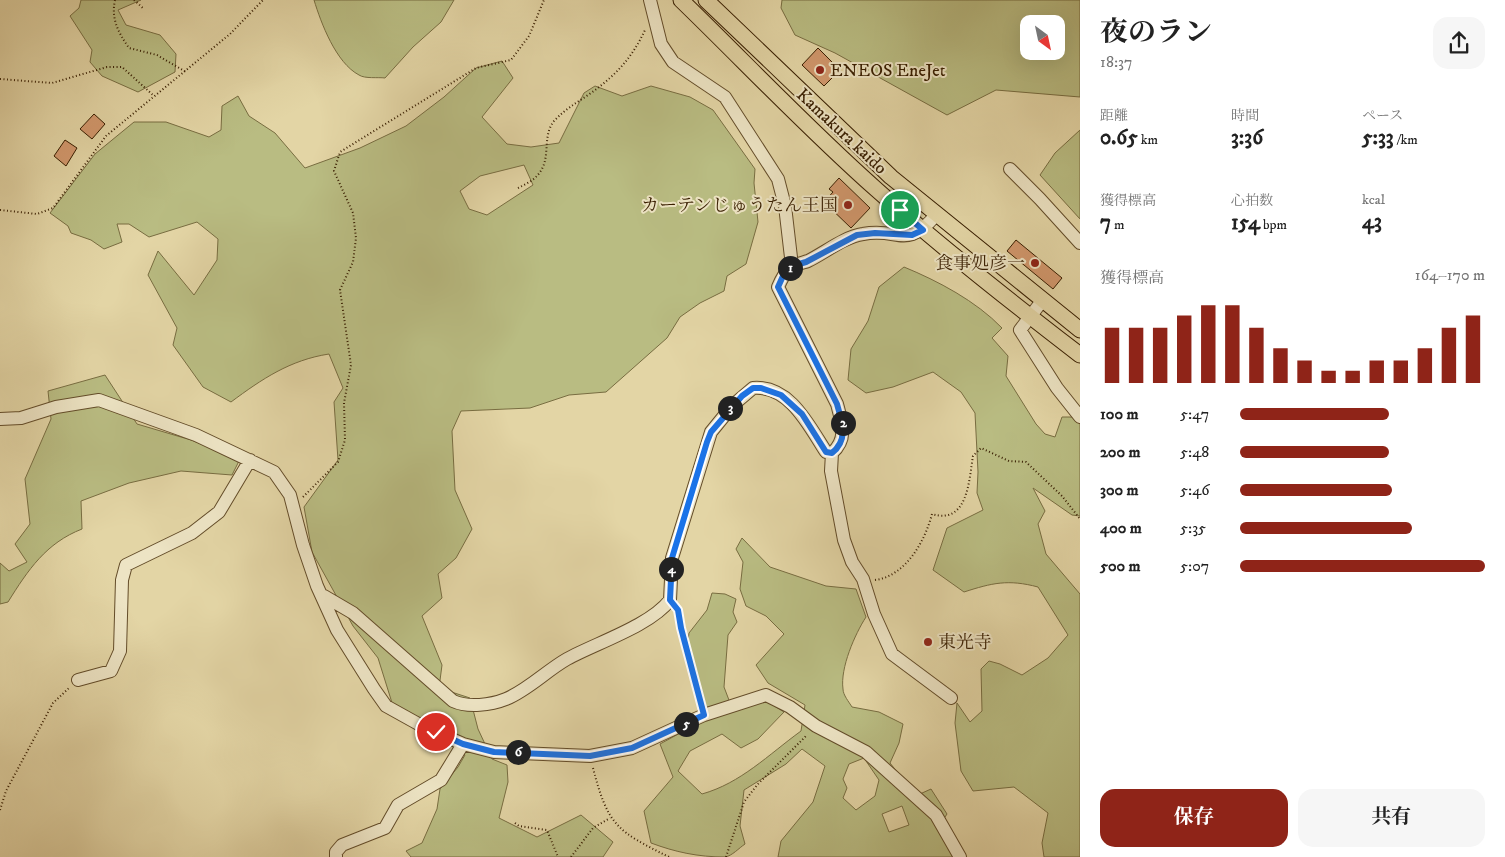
<!DOCTYPE html>
<html lang="ja">
<meta charset="utf-8">
<style>
:root{--surface:#fff;--page:#f6f6f6;--text:#222;--muted:#767676;--accent:#8f2418}
body{margin:0;font-family:"IM FELL DW Pica","Noto Serif JP",serif;background:var(--page);color:var(--text);height:100vh;display:flex;flex-direction:column;font-size:19px;white-space:nowrap}
*{box-sizing:border-box;margin:0}
p{font-size:16px;color:var(--muted)}
.icon{flex:none;width:28px;height:28px;fill:none;stroke:currentColor;stroke-width:2;stroke-linecap:round;stroke-linejoin:round}
.map{position:relative;flex:1;overflow:hidden}
.drawer{display:flex;flex-direction:column;background:var(--surface);width:425px}
.drawer>*{flex:none}
.needle{width:32px;rotate:147deg}
.buttons{position:absolute;left:1020px;top:15px;display:grid;gap:10px}
.buttons a{display:grid;place-items:center;width:45px;height:45px;border-radius:10px;background:var(--surface);box-shadow:0 5px 20px #0002;font-size:25px}
.pin{position:absolute;display:grid;place-items:center;width:42px;height:42px;color:#fff;margin:-21px;border:2px solid #fff;border-radius:50%;box-shadow:0 1px 5px #0007}
.km{position:absolute;width:25px;height:25px;margin:-12px;border-radius:50%;background:#222;color:#fff;font-size:14px;line-height:25px;text-align:center}
.round{display:grid;place-items:center;flex:none;width:52px;height:52px;border-radius:15px;background:var(--page)}
.summary{display:flex;align-items:center;justify-content:space-between;height:85px;padding:0 20px}
h1{font-size:28px;font-weight:700;line-height:38px}
.metrics{display:grid;grid-template-columns:repeat(3,1fr);gap:8px;height:85px;padding:5px 20px}
.metrics div{display:grid;align-content:center}
.metrics b{font-size:21px;font-weight:700}
.metrics small{font-size:14px;font-weight:400}
.metrics p{font-size:14px}
.chart{height:140px;padding:10px 20px}
.chart p{display:flex;justify-content:space-between}
.chart svg{width:100%;height:90px;margin-top:5px;stroke:var(--accent);stroke-width:6}
.primary-button{display:flex;gap:10px;margin-top:auto;padding:10px 20px}
.primary-button a{flex:1;height:58px;border-radius:15px;background:var(--accent);color:#fff;font-size:20px;font-weight:700;line-height:58px;text-align:center}
.primary-button a+a{background:var(--page);color:var(--text)}
ul{padding:0 20px;list-style:none;font-size:16px}
li{display:grid;grid-template-columns:80px 60px 1fr;align-items:center;height:38px}
li i{height:12px;border-radius:6px;background:var(--accent)}
main{display:flex;flex:1;min-height:0}
.map>svg:first-child{display:block}
</style>
<main>
<div class="map">
<svg width="1080" height="857" viewBox="0 0 1080 857">
<rect width="100%" height="100%" fill="#e3d5a5"/>
<filter id="stains"><feTurbulence type="fractalNoise" baseFrequency=".004" numOctaves="4"/><feColorMatrix values="0 0 0 0 .2 0 0 0 0 .09 0 0 0 0 .02 0 0 0 .5 -.17"/></filter>
<radialGradient id="worn" r=".72"><stop offset=".6" stop-color="#630" stop-opacity="0"/><stop offset="1" stop-color="#630" stop-opacity=".3"/></radialGradient>
<path fill="#b9bc82" stroke="#786d41" fill-rule="evenodd" d="M81 0H141L118 10 126 25 160 35 176 54 175 72 138 92 102 76 90 62 92 50 70 16 79 8Z
M314 0H454L441 22 413 47 385 78C378 77 365 79 359 75 336 63 321 23 314 0Z
M782 0H1080V97L996 90 947 115 835 53 795 35 781 8ZM1029 24H1056V51H1029Z
M502 61 513 78 482 117 507 144 531 147 559 143 584 93 595 86 622 96 651 86 690 97 713 110 755 169 754 183 758 222 746 264 727 276 724 291 700 303 680 317 667 338 606 392 569 395 530 408 461 411 452 431 455 490 472 529 456 558 438 574 442 598 422 616 442 665 439 688 470 698 478 729 492 759 507 765 508 782 499 818 537 837 581 815 613 842 603 857H411L406 851 422 843 437 809 440 789 458 767 465 755 429 723 393 706 378 658 353 626 312 552 304 507 338 460 334 402 343 388 329 354C290 360 262 379 231 402L203 387 173 345 177 328 148 275 158 251 194 295 217 260 218 239 197 222 149 237 129 224H117L122 242 104 249 91 240 71 233 68 226 50 213 95 154 134 122H166L209 137 221 130 222 106 238 96 249 116 275 133 305 168 360 148 406 126 444 97 476 68ZM524 165 533 185 487 215 469 209 460 191 480 176Z
M1080 130V219L1040 175 1055 153Z
M904 267C938 281 976 301 1002 328L992 338 1008 356 1006 376 1036 424 1045 434 1055 437 1062 417H1080V516L1072 515 1033 488 1045 511 1038 524 1046 554 1080 594V857H1044L1042 843 1048 813 1014 787 973 791 961 771 955 723 957 703 970 722 982 711 981 669 989 661 1000 664 1022 675 1048 658 1068 635 1038 587C1008 579 992 583 964 592L933 570 947 528 983 510 977 493 978 472 975 413 961 392 933 372 893 387 866 393 848 380 851 349 868 321 879 287Z
M105 375 137 424 191 440 240 459 232 475 181 471 129 483 81 501 82 529C46 543 28 570 8 602L0 604V563L9 571 27 562 15 544 30 524 25 479 51 419 48 391Z
M742 538 770 567 826 586 856 589 866 617C855 634 840 668 843 689 843 695 849 702 852 707L879 712 903 724 899 743 890 763 898 773 911 798 931 789 947 814 939 826 955 857H778L781 841 813 802 825 766 802 749 786 764 744 790 740 826 745 844C739 848 732 856 725 857 698 857 675 852 651 843L644 811 673 777 660 744 704 720 686 655 689 633 707 610 712 593 725 594 736 599 733 612 737 622 728 635 724 687 732 708 763 699 784 712 758 739 741 748 722 734 690 751 678 771 702 794C741 783 768 755 801 731L805 705 768 683 756 665 784 634 766 616 746 606 740 589 743 562 736 549ZM864 758 879 780 875 796 856 810 843 798 847 788 843 779 849 764ZM902 806 909 825 889 832 882 814Z"/>
<path fill="#d2986d" stroke="#381e00" d="M818 48 840 70 824 86 802 65Z
M94 114 105 124 92 139 80 129Z
M65 140 77 148 66 166 54 156Z
M839 178 870 208 851 228 824 202 833 192 829 189Z
M1016 240 1062 278 1053 289 1007 251Z"/>
<g fill="none" stroke-linecap="round" stroke-linejoin="round">
<defs>
<path id="minor" d="M650 0 661 44 673 62 725 97 778 179 785 206 792 266
M1010 169 1040 199 1080 243
M1042 301 1020 330 1057 388 1080 417
M0 419 21 418 56 407 99 400 196 435 274 472 290 495 303 545 317 586 337 630 374 689 386 706 422 726 463 744 494 752 590 756 632 748 704 715 766 695 790 707 816 726 866 752 936 815 960 857
M832 453 831 471 844 540 852 562 863 579 874 614 892 654 951 698
M324 596 353 613 453 701C468 708 491 705 506 699 528 690 546 671 567 659 596 643 650 626 670 600L672 558 711 432 733 405 753 388C790 385 809 426 826 452L832 453C848 439 842 423 837 404L778 287C781 280 784 273 790 268 795 264 802 263 808 261 826 252 844 237 863 234 900 227 905 251 936 215
M78 680 111 671 120 651 122 580 126 565 192 533 219 512 250 460
M336 857V852L342 845 385 828 398 805 441 780 463 744"/>
<path id="major" d="M681 0C746 63 809 130 877 190 942 248 1011 302 1080 355
M706 0 891 177 1080 330"/>
</defs>
<use href="#minor" stroke="#634c29" stroke-width="14"/>
<use href="#major" stroke="#381e00" stroke-width="17"/>
<path stroke="#381e00" stroke-width="2" stroke-dasharray="1 2.5" stroke-linecap="butt" d="M115 0C111 19 118 32 129 48L157 55 186 72
M134 0 144 9
M0 79 52 83 107 67H122L154 96
M518 188C526 184 535 180 540 172 551 157 542 136 554 121 565 109 578 102 591 93 616 75 632 58 645 30
M0 210 37 214 53 208 106 136 230 34 263 0
M303 497 338 462 345 440 344 403 351 365 340 290 353 262 356 238 353 213 334 171 340 152 476 68 511 60 529 36 544 0
M875 580C906 576 925 541 932 514 968 525 969 480 973 456L981 448 1009 461 1026 462 1062 496 1080 519
M678 610 701 705
M593 768C608 826 617 831 669 857
M0 810 6 791 53 703 69 688
M515 823 519 826 547 830 558 857
M571 857 593 828 610 818
M726 857 744 802 757 785 807 735"/>
<use href="#minor" stroke="#ede4c4" stroke-width="12"/>
<use href="#major" stroke="#e3d5a5" stroke-width="15"/>
</g>
<g fill="none" stroke-linecap="round" stroke-linejoin="round">
<defs>
<path id="route" d="M436 732 463 744 494 752 590 756 632 748 704 715 681 628 678 610 670 600 672 558 707 442 711 432 742 396 753 388H761L781 395 802 414 826 452 832 453C849 439 842 423 837 404L778 287 783 276 792 266 806 262 857 235 875 233 912 235 923 230 900 210"/>
</defs>
<use href="#route" stroke="#fff" stroke-width="10"/>
<use href="#route" stroke="#1a73e8" stroke-width="6"/>
</g>
<g fill="#8f2418" stroke="#ede4c4" stroke-width="2">
<circle cx="820" cy="70" r="5"/>
<circle cx="848" cy="205" r="5"/>
<circle cx="1035" cy="263" r="5"/>
<circle cx="928" cy="642" r="5"/>
</g>
<g text-anchor="middle" stroke-width="4" stroke-linejoin="round" paint-order="stroke">
<g font-size="18" fill="#381e00" stroke="#ede4c4" text-anchor="start">
<text x="830" y="76">ENEOS EneJet</text>
<text x="838" y="211" text-anchor="end">カーテンじゅうたん王国</text>
<text x="1025" y="269" text-anchor="end">食事処彦一</text>
<text x="938" y="648">東光寺</text>
</g>
<g font-size="18" fill="#381e00" stroke="#ede4c4">
<text transform="translate(842 131) rotate(43)" y="6">Kamakura kaido</text>
</g>
</g>
<rect width="100%" height="100%" filter="url(#stains)"/>
<rect width="100%" height="100%" fill="url(#worn)"/>
</svg>
<div class="buttons">
<a><svg class="needle" viewBox="-14 -14 28 28"><path d="M0-13l5 13h-10z" fill="#e53935"/><path d="M0 13l5-13h-10z" fill="#767676"/></svg></a>
</div>
<div class="pin" style="left:900px;top:210px;background:#1e9e55"><svg class="icon" aria-label="arrive" viewBox="0 0 24 24"><path d="M6 21V4h12l-3 4 3 4H6"/></svg></div>
<div class="pin" style="left:436px;top:732px;background:#d93025"><svg class="icon" aria-label="check" viewBox="0 0 24 24"><path d="M5 12l5 5 9-10"/></svg></div>
<b class="km" style="left:790px;top:268px">1</b>
<b class="km" style="left:843px;top:423px">2</b>
<b class="km" style="left:730px;top:408px">3</b>
<b class="km" style="left:671px;top:569px">4</b>
<b class="km" style="left:686px;top:724px">5</b>
<b class="km" style="left:518px;top:752px">6</b>
</div>
<section class="drawer">
<div class="summary"><div><h1>夜のラン</h1><p>18:37</p></div><a class="round"><svg class="icon" aria-label="share" viewBox="0 0 24 24"><path d="M12 15V3M7 8l5-5 5 5M5 13v7h14v-7"/></svg></a></div>
<div class="metrics">
<div><p>距離</p><b>0.65<small> km</small></b></div>
<div><p>時間</p><b>3:36</b></div>
<div><p>ペース</p><b>5:33<small> /km</small></b></div>
</div>
<div class="metrics">
<div><p>獲得標高</p><b>7<small> m</small></b></div>
<div><p>心拍数</p><b>154<small> bpm</small></b></div>
<div><p>kcal</p><b>43</b></div>
</div>
<div class="chart"><p><span>獲得標高</span>164–170 m</p>
<svg viewBox="0 0 160 44" preserveAspectRatio="none"><path d="M5 44V17M15 44V17M25 44V17M35 44V11M45 44V6M55 44V6M65 44V17M75 44V27M85 44V33M95 44V38M105 44V38M115 44V33M125 44V33M135 44V27M145 44V17M155 44V11"/></svg>
</div>
<ul>
<li><b>100 m</b>5:47<i style="width:61%"></i></li>
<li><b>200 m</b>5:48<i style="width:61%"></i></li>
<li><b>300 m</b>5:46<i style="width:62%"></i></li>
<li><b>400 m</b>5:35<i style="width:70%"></i></li>
<li><b>500 m</b>5:07<i style="width:100%"></i></li>
</ul>
<div class="primary-button"><a>保存</a><a>共有</a></div>
</section>
</main>
